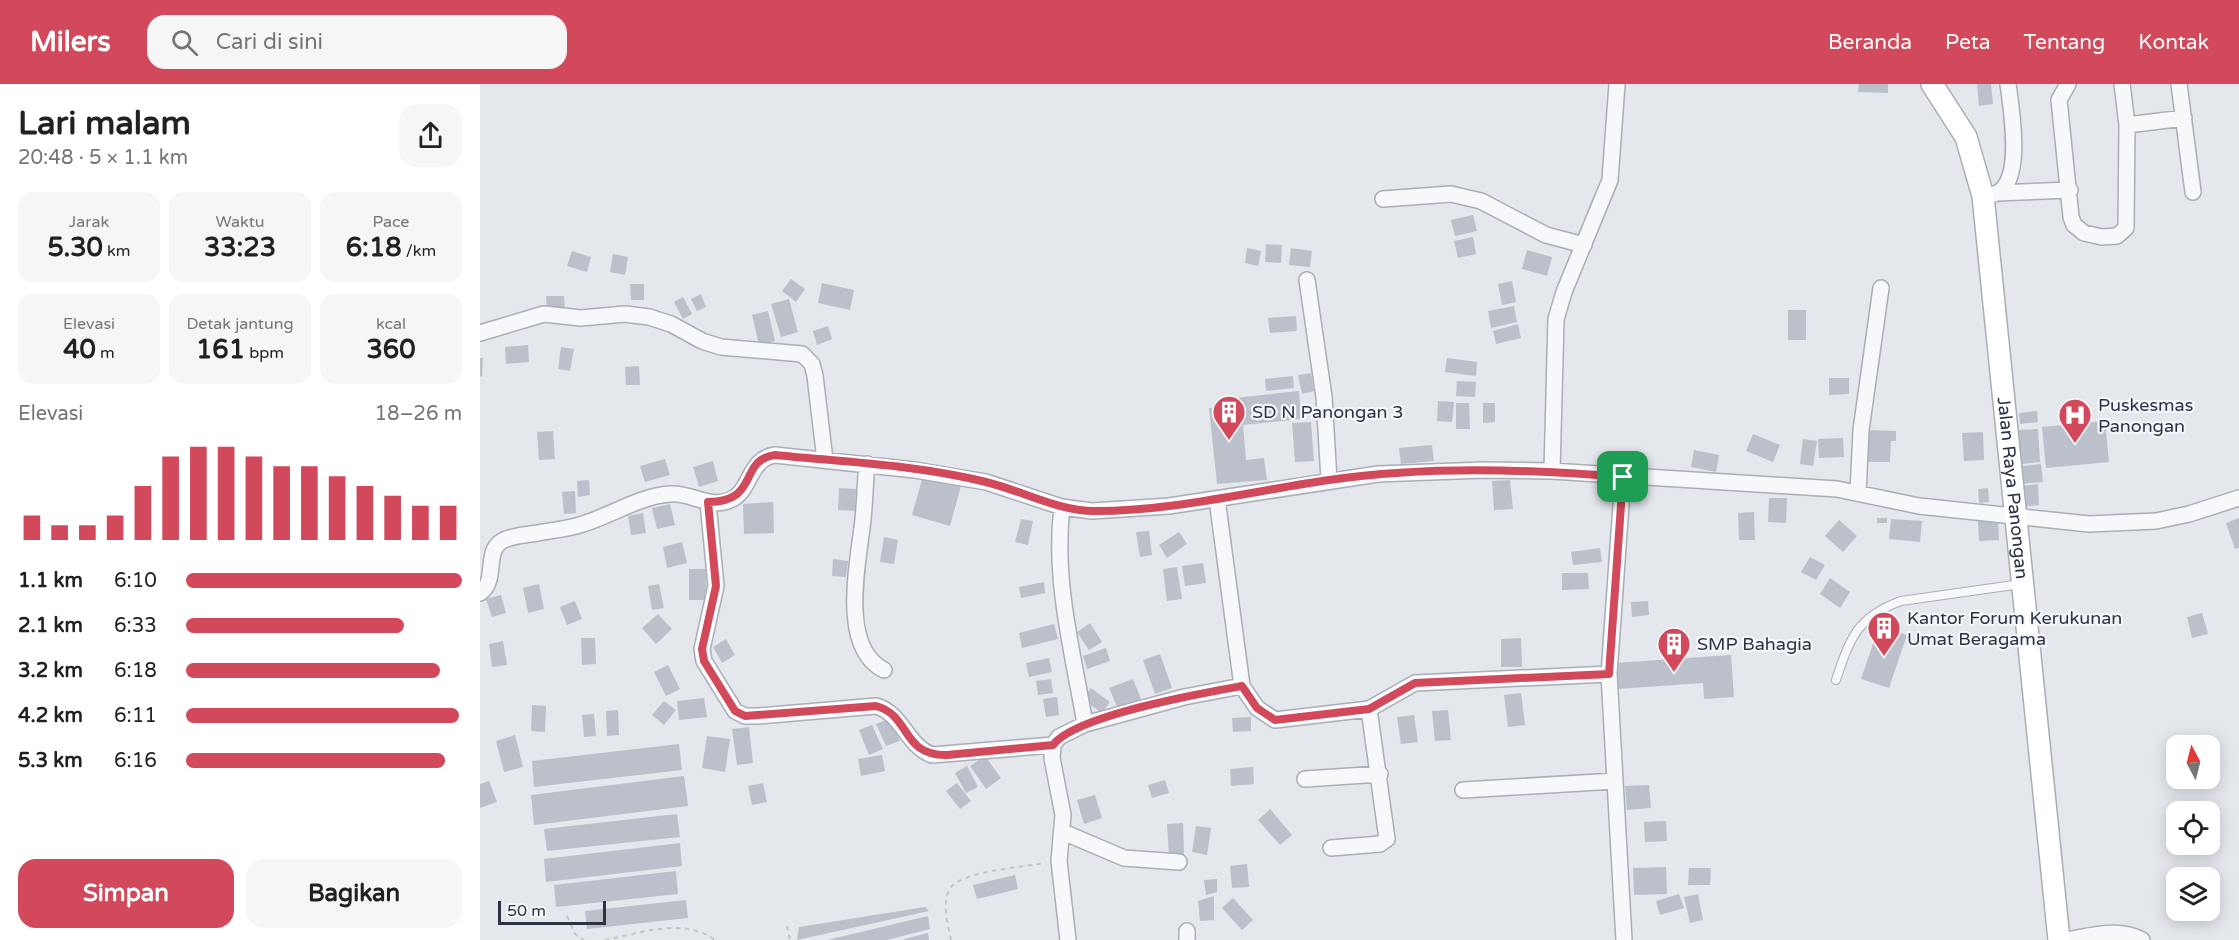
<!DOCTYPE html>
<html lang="id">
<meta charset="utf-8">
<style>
:root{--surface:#fff;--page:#f6f6f6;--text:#202124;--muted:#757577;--accent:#d1495b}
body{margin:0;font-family:"Varela Round",sans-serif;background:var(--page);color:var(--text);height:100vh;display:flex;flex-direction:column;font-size:22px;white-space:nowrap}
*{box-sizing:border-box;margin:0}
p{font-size:20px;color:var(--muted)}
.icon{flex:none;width:33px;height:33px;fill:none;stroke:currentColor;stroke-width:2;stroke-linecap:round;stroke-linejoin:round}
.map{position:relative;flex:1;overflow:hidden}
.sheet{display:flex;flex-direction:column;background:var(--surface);width:480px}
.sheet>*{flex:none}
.needle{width:39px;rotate:353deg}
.buttons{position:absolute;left:1686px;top:651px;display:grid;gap:12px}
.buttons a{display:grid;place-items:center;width:54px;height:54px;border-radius:12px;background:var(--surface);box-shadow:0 3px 15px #0003;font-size:30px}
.scale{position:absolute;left:18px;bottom:15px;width:108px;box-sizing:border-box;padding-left:6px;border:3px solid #2b3445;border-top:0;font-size:16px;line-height:21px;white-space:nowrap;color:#2b3445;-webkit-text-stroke:4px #f4f6f9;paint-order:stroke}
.pin{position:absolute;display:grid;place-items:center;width:51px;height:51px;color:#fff;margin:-26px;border-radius:12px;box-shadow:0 3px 9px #0006}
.round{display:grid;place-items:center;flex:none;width:63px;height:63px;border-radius:18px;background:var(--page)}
.overview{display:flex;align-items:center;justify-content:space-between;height:102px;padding:0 18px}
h1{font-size:33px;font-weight:700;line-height:45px}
.stats{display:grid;grid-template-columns:repeat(3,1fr);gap:9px;height:102px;padding:6px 18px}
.stats div{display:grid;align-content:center;border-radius:15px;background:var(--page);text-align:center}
.stats b{font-size:26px;font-weight:700}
.stats small{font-size:16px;font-weight:400}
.stats p{font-size:16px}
.chart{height:168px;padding:12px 18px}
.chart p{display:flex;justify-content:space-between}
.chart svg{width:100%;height:108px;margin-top:6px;stroke:var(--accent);stroke-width:6}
.button{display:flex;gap:12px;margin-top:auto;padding:12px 18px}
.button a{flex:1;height:69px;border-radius:18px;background:var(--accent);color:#fff;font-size:24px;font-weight:700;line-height:69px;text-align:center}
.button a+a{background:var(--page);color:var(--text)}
ul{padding:0 18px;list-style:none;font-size:20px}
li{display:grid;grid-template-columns:96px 72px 1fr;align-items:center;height:45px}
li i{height:15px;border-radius:8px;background:var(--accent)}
header{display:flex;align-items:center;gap:36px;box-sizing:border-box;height:84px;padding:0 30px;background:var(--accent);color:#fff}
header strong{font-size:28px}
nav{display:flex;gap:33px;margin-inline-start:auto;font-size:21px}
.search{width:420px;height:54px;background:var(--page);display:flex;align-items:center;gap:15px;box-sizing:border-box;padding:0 21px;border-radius:18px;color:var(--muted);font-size:22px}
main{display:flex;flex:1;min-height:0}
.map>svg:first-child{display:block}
</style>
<header>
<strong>Milers</strong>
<div class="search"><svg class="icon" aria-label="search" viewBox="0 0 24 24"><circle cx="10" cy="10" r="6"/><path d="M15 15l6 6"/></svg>Cari di sini</div>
<nav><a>Beranda</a><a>Peta</a><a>Tentang</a><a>Kontak</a></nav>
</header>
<main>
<section class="sheet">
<div class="overview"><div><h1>Lari malam</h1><p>20:48 · 5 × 1.1 km</p></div><a class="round"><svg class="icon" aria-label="share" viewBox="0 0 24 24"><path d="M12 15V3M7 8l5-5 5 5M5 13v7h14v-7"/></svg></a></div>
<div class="stats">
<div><p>Jarak</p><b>5.30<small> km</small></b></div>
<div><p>Waktu</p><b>33:23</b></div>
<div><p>Pace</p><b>6:18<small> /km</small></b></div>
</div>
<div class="stats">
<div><p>Elevasi</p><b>40<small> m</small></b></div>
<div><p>Detak jantung</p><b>161<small> bpm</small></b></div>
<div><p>kcal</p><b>360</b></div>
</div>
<div class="chart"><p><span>Elevasi</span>18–26 m</p>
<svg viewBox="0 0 160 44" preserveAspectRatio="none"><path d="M5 44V34M15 44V38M25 44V38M35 44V34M45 44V22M55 44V10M65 44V6M75 44V6M85 44V10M95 44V14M105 44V14M115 44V18M125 44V22M135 44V26M145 44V30M155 44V30"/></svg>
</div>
<ul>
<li><b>1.1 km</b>6:10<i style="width:100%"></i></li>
<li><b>2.1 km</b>6:33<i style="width:79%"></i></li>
<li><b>3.2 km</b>6:18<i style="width:92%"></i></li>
<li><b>4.2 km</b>6:11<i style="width:99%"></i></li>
<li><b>5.3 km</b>6:16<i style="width:94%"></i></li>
</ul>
<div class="button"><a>Simpan</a><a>Bagikan</a></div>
</section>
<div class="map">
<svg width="1759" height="856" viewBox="0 0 1759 856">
<rect width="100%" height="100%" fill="#e4e7ec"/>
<path fill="#bbc0ca" d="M1379 0H1408V9L1378 8Z
M1497 0H1511L1513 20 1499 22Z
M993 131 997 147 975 152 971 136Z
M993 153 996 170 978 174 974 157Z
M786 160 802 161 801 179 785 178Z
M767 164 781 167 778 182 765 179Z
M811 164 832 167 830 183 809 181Z
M1047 166 1072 173 1067 192 1042 185Z
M92 167 111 173 107 188 87 182Z
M133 170 148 173 145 191 130 188Z
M311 195 325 205 316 218 302 207Z
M1032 197 1036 218 1022 221 1018 200Z
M342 199 374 206 370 226 338 219Z
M150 200H164V216H151Z
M221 210 226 223 217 227 211 215Z
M66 212H84L85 226 67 227Z
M203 213 212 230 203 235 194 218Z
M309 215 318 248 301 253 291 220Z
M1034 222 1037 238 1011 244 1008 227Z
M1308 226H1326V256H1308Z
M288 227 295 257 279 261 272 231Z
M816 232 817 247 790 249 788 234Z
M1038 240 1041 254 1016 260 1013 247Z
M348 242 352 255 337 261 333 247Z
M48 261 49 278 26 280 25 263Z
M81 263 94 265 90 287 78 285Z
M0 274H3L2 293 0 292Z
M967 274 997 278 996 292 965 288Z
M159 282 160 301H146L145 283Z
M831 289 834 307 822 310 818 291Z
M813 292 814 304 786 307 785 295Z
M1349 294H1369V310L1349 311Z
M977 297 996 298 995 313 976 312Z
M819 307 821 335 763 341 766 376 784 374 787 396 737 400 729 324 754 321V314Z
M958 317 974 318 972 338 957 337Z
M976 319H989L990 345H976Z
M1003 319H1015V338L1003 339Z
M1557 327 1558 338 1540 340 1539 329Z
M1625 337 1629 378 1566 384 1562 343Z
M831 338 834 377 815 378 812 339Z
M1558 345 1560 378 1541 380 1539 346Z
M1388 346 1416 347V357H1411L1410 378H1387Z
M73 347 75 375 59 376 57 348Z
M1503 348 1504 376 1484 377 1482 349Z
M1273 350 1300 361 1293 378 1266 367Z
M1363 354 1364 373 1339 374 1338 355Z
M1323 355 1337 357 1333 382 1320 380Z
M952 361 954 377 921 380 919 364Z
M1214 366 1239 371 1236 388 1211 383Z
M185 375 190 391 165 398 160 382Z
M233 377 238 397 219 403 213 383Z
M1561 380 1563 398 1538 400 1536 383Z
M443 392 481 402 470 442 432 431Z
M109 396 110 411 98 413 97 397Z
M1030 396 1033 425 1014 426 1012 397Z
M1558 400 1559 421 1541 423 1540 402Z
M359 404 376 405 375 427 358 426Z
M1508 404 1509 418 1499 419 1498 405Z
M95 407 96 429 84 430 82 408Z
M1289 414H1307L1306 439 1288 438Z
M293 418 294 449 264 450 263 420Z
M190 420 195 441 177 445 172 424Z
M1274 428 1275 456H1259L1258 429Z
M163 429 166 449 151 451 148 432Z
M1397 434H1407V439H1397Z
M1759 434V464L1755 465 1746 439Z
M541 435 553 437 548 461 535 458Z
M1411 435 1442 437 1440 458 1409 455Z
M1359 436 1377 452 1363 468 1345 452Z
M1518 436 1519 456 1499 457 1498 437Z
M669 447 672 471 660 473 656 448Z
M699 448 707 460 687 474 679 461Z
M404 453 418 456 414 480 400 478Z
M202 458 207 479 187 484 183 463Z
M1120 464 1122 478 1093 481 1091 468Z
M1330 473 1345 481 1336 496 1321 488Z
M353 475 368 477 366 493 352 492Z
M723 479 726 499 705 502 702 482Z
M697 483 702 515 687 517 683 485Z
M209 485H226V516H209Z
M1082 489H1108L1109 505 1082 506Z
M1350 494 1370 508 1360 524 1340 510Z
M564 498 565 509 541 514 539 503Z
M59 500 64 525 48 529 43 504Z
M179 500 184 524 172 526 168 502Z
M21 511 26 529 12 533 6 515Z
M95 517 102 535 87 541 80 523Z
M1168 517 1169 531 1152 533 1151 518Z
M1722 529 1728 550 1712 554 1707 533Z
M178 530 192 545 176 560 162 544Z
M610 539 622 558 609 566 597 548Z
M574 540 578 555 542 564 539 549Z
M1399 542 1427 551 1409 604 1381 595Z
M101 554H115L116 580 102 581Z
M1041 554 1042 583H1021V555Z
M246 555 255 571 242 579 233 563Z
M23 557 27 581 12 583 9 560Z
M626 564 630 577 607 585 603 572Z
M680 570 692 604 675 610 663 576Z
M1251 571 1254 613 1224 615 1223 599 1137 605 1135 579Z
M569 574 572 588 549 593 546 579Z
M188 581 200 605 186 612 174 588Z
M571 595 573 609 558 611 556 597Z
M653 595 661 615 638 625 629 604Z
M611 604 630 618 622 629 602 615Z
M1041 609 1045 641 1028 643 1024 611Z
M577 613 579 631 566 633 563 615Z
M224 614 227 633 199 636 197 617Z
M184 617 196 626 184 641 172 631Z
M52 621 66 622 65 648 51 647Z
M138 626 139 651 127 652 126 627Z
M968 626 971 656 955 657 952 627Z
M114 630 116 652 104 653 102 631Z
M934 631 938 658 921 660 917 633Z
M771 633V647L753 648 752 634Z
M411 634 420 657 406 662 396 640Z
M392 641 403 665 389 671 379 646Z
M269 643 273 679 257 681 252 645Z
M35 651 43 683 24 688 16 657Z
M227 652 250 655 245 688 222 684Z
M199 660 202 686 54 703 52 677Z
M402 671 405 687 381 692 378 675Z
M505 672 521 694 506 705 490 682Z
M487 682 498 703 486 709 475 689Z
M773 683 774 700 751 702 750 685Z
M204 692 208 722 54 741 51 711Z
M685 696 689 709 672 714 668 701Z
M9 697 17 718 0 724V700Z
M283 699 287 718 272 721 268 702Z
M477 699 491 717 480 725 466 707Z
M1169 701 1171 724 1147 726 1145 702Z
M615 711 622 734 604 740 597 716Z
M790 725 812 751 800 761 778 736Z
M197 730 200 753 67 767 64 745Z
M1186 737 1187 757 1165 758 1164 738Z
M703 739 704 771 689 772 687 740Z
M716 742 731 744 727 771 712 768Z
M200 759 202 782 66 798 64 775Z
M767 780 769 803 752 804 750 782Z
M1186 783 1187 810 1154 811 1153 784Z
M1209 784H1231L1230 801H1208Z
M196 787 198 810 76 823 74 801Z
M535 791 538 805 497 815 493 801Z
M737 795V808L726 811 724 796Z
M1199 810 1204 824 1180 831 1176 817Z
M1218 810 1223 836 1210 839 1204 813Z
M734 812V836L720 837 718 817Z
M753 814 773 836 762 846 742 824Z
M206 816 208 834 107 845 105 827Z
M445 823 449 827 317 856 319 843Z
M448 832 450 845 407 856H347Z
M448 849 449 856H424V855Z"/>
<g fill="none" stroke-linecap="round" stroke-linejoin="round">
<defs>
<path id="service" d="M1356 596C1370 554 1377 533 1421 517L1541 500"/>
<path id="minor" d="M1588 0 1579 16 1591 133 1594 141 1604 149 1622 153 1637 152 1646 144 1647 41
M1642 0 1647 41 1704 34
M1699 0 1713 108
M1517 109 1590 106
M1503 112C1507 111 1513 111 1517 109 1544 96 1531 24 1528 0
M903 115 971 110 1001 117 1066 151 1104 161
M827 196 844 313 849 396
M0 249 64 230 101 234 145 230 169 233 191 240 222 257 241 263 322 270 332 280 335 292 345 376
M387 380C385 398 385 417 383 435 379 476 358 563 404 586
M1072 387 1076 235 1084 208 1130 96 1137 0
M1143 393 1129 590 1144 856
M1378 409 1381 346 1401 204
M737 415 762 602 777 624 795 636 889 625
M228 419 236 502 222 565 224 577 255 627 265 632H279L396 622C422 629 427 662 452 671L573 661
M582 423C573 496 593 569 605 640
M0 509C18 497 4 467 22 457 33 451 46 451 58 449 73 446 89 445 103 440 132 431 160 412 190 410 210 408 228 424 248 417 272 409 267 375 295 371L435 386 506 398 582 423 612 427 689 422 898 390 1003 386 1072 387 1357 405 1439 422 1609 440 1676 437 1709 430 1759 414
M825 695 900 690
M983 706 1135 697
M583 748 644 774 699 778
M851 764 900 760 907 755 889 625 935 599 1129 590
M588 856 579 777 583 731 572 674 573 661 579 653 605 640 704 613 762 602
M707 856V847
M1586 856C1611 852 1639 843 1662 856"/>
<g id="secondary">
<path id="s1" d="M1452 0 1486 53 1503 112 1579 856"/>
</g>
</defs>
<use href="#service" stroke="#a9aeb7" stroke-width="10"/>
<use href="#minor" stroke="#a9aeb7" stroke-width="18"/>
<use href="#secondary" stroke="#a9aeb7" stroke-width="24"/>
<path stroke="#c2c5cb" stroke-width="2" stroke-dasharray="4.5 4.5" stroke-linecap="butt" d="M87 832 95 850 104 856
M307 842 310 856
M125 856C160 849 204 833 235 856
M471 856C468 840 462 821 469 806 478 787 544 783 565 779"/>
<use href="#service" stroke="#f7f8fa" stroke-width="8"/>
<use href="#minor" stroke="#f7f8fa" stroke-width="15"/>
<use href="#secondary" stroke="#fff" stroke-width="21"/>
</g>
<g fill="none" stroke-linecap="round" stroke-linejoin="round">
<defs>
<path id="route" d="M295 371C365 378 437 381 506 398 543 407 577 427 615 427 694 427 772 407 849 396 946 382 1046 385 1143 393L1129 590 935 599 889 625 795 636 777 624 762 602C723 609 596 631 573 661L467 671C421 672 431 631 396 622L265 632 255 627 224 577 222 565 236 502 228 418C280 418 258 376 295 371Z"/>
</defs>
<use href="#route" stroke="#fff" stroke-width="12"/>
<use href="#route" stroke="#d1495b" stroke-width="8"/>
</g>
<defs>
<symbol id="building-pin" viewBox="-11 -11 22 30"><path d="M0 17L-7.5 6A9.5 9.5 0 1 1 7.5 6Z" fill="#d1495b" stroke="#f4f6f9"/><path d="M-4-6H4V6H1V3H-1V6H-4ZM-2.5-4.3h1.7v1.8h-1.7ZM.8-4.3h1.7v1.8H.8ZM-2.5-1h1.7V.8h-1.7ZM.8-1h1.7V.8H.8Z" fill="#fff"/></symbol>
<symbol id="hospital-pin" viewBox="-11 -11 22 30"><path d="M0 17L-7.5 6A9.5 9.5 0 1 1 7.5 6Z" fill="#d1495b" stroke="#f4f6f9"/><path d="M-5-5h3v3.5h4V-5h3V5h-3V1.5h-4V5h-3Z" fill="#fff"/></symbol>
</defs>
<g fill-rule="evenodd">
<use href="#building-pin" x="730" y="309" width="38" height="52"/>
<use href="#hospital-pin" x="1576" y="312" width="38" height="52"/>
<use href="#building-pin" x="1385" y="525" width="38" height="52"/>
<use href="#building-pin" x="1175" y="541" width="38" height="52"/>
</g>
<g text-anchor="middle" stroke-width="4.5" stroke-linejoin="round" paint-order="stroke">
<g font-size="18" fill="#2b3445" stroke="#f4f6f9" text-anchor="start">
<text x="1618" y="327">Puskesmas<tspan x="1618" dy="21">Panongan</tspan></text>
<text x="772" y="334">SD N Panongan 3</text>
<text x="1427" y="540">Kantor Forum Kerukunan<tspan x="1427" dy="21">Umat Beragama</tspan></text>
<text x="1217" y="566">SMP Bahagia</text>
</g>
<g font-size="18" fill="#2b3445" stroke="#f4f6f9">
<text dy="6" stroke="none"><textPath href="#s1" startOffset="418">Jalan Raya Panongan</textPath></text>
</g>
</g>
</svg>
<div class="buttons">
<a><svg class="needle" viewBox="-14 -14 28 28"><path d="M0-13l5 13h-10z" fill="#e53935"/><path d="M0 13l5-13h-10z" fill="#757577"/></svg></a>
<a><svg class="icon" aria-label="locate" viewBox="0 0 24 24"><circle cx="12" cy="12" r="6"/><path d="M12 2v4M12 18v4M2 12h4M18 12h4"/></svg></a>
<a><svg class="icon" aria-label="layers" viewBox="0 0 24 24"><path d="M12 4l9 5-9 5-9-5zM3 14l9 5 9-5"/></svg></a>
</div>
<div class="scale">50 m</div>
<div class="pin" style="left:1143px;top:393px;background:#1e9e55"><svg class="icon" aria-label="arrive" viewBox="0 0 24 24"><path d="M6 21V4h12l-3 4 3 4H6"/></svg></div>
</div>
</main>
